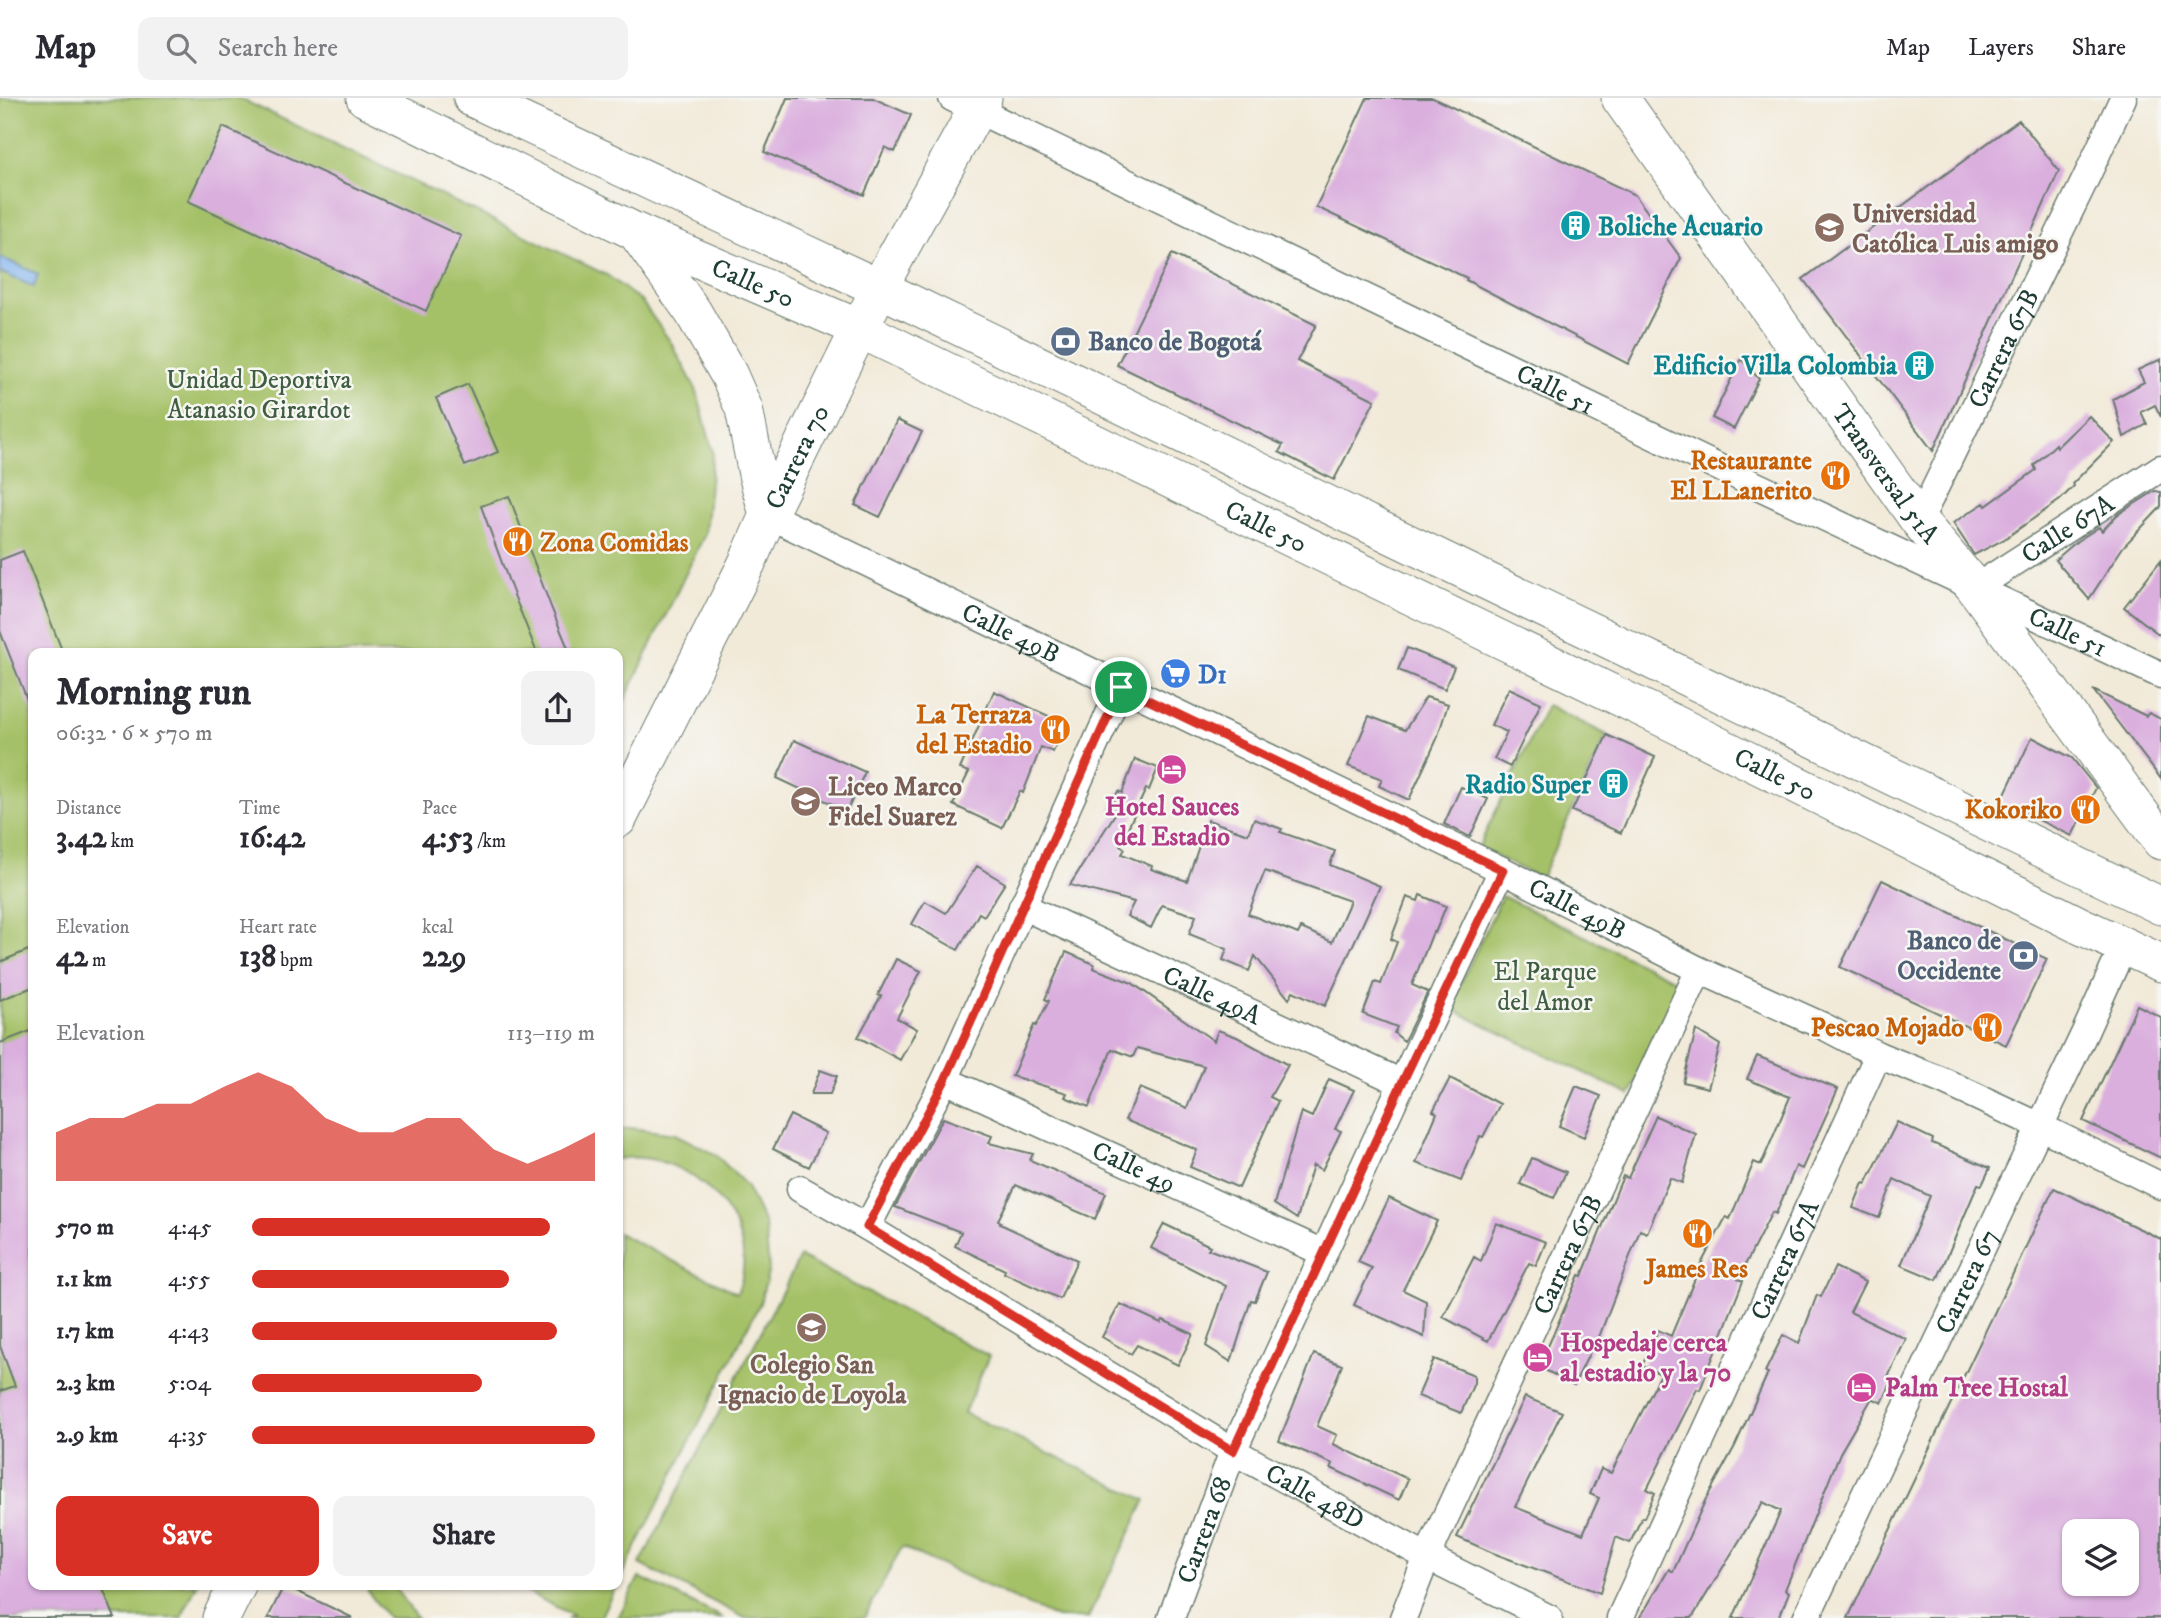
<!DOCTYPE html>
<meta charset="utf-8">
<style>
:root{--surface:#fff;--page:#f2f2f3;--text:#2b2b33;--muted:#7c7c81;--line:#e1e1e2;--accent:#d93025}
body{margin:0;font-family:"IM FELL DW Pica",serif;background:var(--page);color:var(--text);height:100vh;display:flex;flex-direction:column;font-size:26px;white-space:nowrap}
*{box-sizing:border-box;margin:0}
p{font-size:23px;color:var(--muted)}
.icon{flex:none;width:38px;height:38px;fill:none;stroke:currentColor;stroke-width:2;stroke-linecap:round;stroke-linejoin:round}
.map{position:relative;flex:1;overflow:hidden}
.side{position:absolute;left:28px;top:550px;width:595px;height:942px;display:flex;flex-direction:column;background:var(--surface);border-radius:14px;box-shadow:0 2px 5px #0004}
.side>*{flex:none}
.tools{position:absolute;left:2062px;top:1421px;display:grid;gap:14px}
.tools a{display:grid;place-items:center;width:77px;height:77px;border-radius:14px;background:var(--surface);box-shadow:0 2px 5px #0004;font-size:35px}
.pin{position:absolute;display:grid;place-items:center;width:60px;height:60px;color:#fff;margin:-30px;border:4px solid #fff;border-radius:50%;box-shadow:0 2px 7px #0007}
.round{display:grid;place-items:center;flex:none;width:74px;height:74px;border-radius:14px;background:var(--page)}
.headline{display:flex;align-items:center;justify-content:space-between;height:119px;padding:0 28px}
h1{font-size:38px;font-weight:800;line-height:52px}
.metrics{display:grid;grid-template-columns:repeat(3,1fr);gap:10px;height:119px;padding:7px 28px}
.metrics div{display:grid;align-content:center}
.metrics b{font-size:30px;font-weight:800}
.metrics small{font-size:19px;font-weight:400}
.metrics p{font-size:19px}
.chart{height:196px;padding:14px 28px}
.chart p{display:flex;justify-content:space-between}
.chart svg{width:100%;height:126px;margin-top:7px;fill:var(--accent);opacity:.7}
.button{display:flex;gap:14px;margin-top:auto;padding:14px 28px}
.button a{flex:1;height:80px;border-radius:14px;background:var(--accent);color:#fff;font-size:28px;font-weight:800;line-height:80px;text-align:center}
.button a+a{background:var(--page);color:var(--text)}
ul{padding:0 28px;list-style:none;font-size:23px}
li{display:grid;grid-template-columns:112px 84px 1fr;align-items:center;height:52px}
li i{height:18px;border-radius:9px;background:var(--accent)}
header{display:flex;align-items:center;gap:42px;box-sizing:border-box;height:98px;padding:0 35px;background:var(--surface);border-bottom:2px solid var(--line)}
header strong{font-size:33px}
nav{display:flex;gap:38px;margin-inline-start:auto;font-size:24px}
.search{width:490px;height:63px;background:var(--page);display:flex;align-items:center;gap:18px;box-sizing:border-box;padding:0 24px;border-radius:14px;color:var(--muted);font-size:26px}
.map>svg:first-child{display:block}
</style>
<header>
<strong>Map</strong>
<div class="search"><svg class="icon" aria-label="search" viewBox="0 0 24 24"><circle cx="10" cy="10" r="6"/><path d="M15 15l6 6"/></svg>Search here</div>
<nav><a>Map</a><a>Layers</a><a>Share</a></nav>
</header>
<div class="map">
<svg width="2161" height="1520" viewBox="0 0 2161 1520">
<rect width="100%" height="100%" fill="#f6f6f2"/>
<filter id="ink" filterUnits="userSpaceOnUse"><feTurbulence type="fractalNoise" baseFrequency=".0143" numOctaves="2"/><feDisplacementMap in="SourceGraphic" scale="14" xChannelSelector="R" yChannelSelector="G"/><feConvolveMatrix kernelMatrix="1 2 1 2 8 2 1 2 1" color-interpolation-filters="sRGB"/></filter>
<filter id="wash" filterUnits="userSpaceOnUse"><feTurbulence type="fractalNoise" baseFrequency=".00686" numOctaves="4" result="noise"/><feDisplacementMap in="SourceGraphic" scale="28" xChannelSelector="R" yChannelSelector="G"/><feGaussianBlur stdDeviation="1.57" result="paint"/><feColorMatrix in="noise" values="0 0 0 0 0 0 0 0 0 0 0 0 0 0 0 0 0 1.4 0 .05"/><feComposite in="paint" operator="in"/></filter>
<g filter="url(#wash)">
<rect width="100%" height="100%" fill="#f2ead9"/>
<path fill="#a5c168" stroke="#627f4e" stroke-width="2" d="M0 0H239L607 177 642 204 672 246 696 291 713 354 705 436 618 616V555H33V1486H197L181 1520H0Z
M1547 607 1607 637 1541 780 1478 750Z
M1502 798 1683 886 1630 997 1449 910Z
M631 1030 675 1036 715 1056 746 1087 765 1127 769 1171 760 1205 618 1485V1135L737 1195C767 1125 687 1048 618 1061V1032Z
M800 1159 989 1258 964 1315 1146 1402 1088 1520H1057L902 1449 864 1520H745L640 1466Z
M639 1479 723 1520H618Z
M366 1486H392L417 1520H388L369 1495Z
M511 1486H617L600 1520H568L572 1517Z"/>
<path fill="#83b4ef" stroke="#517892" stroke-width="2" d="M0 159 38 176 34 189 0 174Z"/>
<g id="blocks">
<path fill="#daafde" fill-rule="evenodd" d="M787 0H873L911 17 895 54 885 49 864 97 764 54Z
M1367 0H1433L1635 97 1681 160 1628 266 1466 182 1467 180 1316 109Z
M2019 22 2059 73 1933 353 1803 181Z
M223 29 461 138 426 213 188 103Z
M1172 156 1316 227 1297 263 1375 302 1334 382 1279 354 1283 347 1117 267Z
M1741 261 1759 281 1734 331 1712 320Z
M2161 261V319L2155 307 2141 314 2147 326 2124 339 2113 301 2144 284 2138 272Z
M468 286 498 354 465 368 436 300Z
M2089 318 2114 344 2073 385 2074 388 2060 402 2003 442 1974 457 1953 425 1984 405 1986 408 2036 372 2034 367 2056 346 2057 349Z
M897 322 922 334 880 419 855 407Z
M2155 393 2161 394V409L2123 449 2089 501 2055 462 2076 444 2099 429 2102 433 2117 417Z
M509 398 551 509 570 555H537L512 492 481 408Z
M23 453 63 555H33L32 614 0 533V462Z
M2161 462V538L2124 509Z
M1407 550 1454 569 1445 591 1398 572Z
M1509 590 1541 605 1510 669 1494 661 1507 634 1491 627Z
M2093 592 2146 618 2149 615 2161 621V681Z
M994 593 1066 626 1053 654 1041 649 1023 695 1020 693 1002 730 953 707 969 674 960 671Z
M1426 599 1448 606 1437 641 1409 702 1379 688 1382 681 1348 668 1369 618 1405 632Z
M1607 637 1655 659 1621 735 1572 713Z
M2032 639 2072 660 2096 690 2072 738 2001 704Z
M794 642 865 674 847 713 777 680Z
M1135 661 1158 670 1149 692 1146 691 1120 747 1125 751 1122 756 1152 768 1151 771 1187 783 1208 722 1248 736 1254 721 1282 731 1280 734 1335 753 1330 767 1380 788 1325 908 1293 893 1289 901 1255 858 1249 873 1223 862 1227 851 1189 836 1196 818 1162 807 1151 830 1127 818 1134 804 1070 787 1115 716 1109 713 1118 693 1122 695ZM1265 773 1350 803 1332 844 1301 830 1298 836 1248 816Z
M1461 689 1488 701 1470 739 1444 726Z
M977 768 1005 785 984 818 979 815 958 852 912 826 925 803 946 815Z
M1882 782 2047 861 2006 947 1840 869Z
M1420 797 1446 808 1435 835 1433 834 1412 887 1428 894 1404 943 1394 935 1397 929 1363 916 1375 884 1381 886 1397 844 1391 841 1407 799 1418 803Z
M33 850V889L0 902V864Z
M1066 854 1094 866 1093 870 1132 885 1214 943 1218 932 1237 939 1288 967 1270 999 1278 1003 1239 1090 1190 1069 1197 1052 1125 1022 1140 990 1187 1010 1204 968 1137 950 1133 959 1112 951 1089 1009 1065 999 1067 995 1012 978 1034 927 1036 928 1049 903 1045 901Z
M896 861 921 873 897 920 917 931 900 962 858 939 881 898 878 897Z
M2137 907 2161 919V1060L2083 1023Z
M33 932V1486H101L115 1520H0V1293L15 1288 0 1248V945Z
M1696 932 1720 947 1708 990 1683 984Z
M1757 958 1838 991 1802 1071 1796 1068 1776 1116 1772 1114 1738 1181 1743 1183 1700 1292 1697 1291 1647 1391 1655 1395 1644 1420 1642 1419 1630 1445 1616 1439 1600 1495 1493 1455 1457 1439 1525 1299 1562 1314 1515 1409 1583 1436 1599 1400 1590 1396 1601 1371 1611 1375 1661 1276 1642 1268 1658 1232 1671 1238 1701 1166 1726 1119 1730 1121 1754 1064 1761 1067 1790 999 1747 981Z
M820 972 837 978 830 996H811Z
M1450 980 1500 1006 1483 1039 1480 1038 1461 1083 1416 1065 1437 1015 1433 1013Z
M1329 981 1354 992 1335 1031 1341 1033 1322 1072 1313 1067 1297 1121 1274 1106 1301 1014 1312 1019Z
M1576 988 1601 998 1584 1039 1559 1028Z
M790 1017 826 1035 809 1069 773 1051Z
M1656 1018 1696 1036 1682 1085 1670 1080 1647 1135 1640 1132 1599 1239H1597L1574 1287 1539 1269 1579 1177 1582 1178 1623 1078 1628 1080Z
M943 1020 992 1038 989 1045 1033 1056 1030 1062 1106 1095 1095 1121 1016 1087 998 1122 1001 1124 1000 1126 1077 1162 1060 1201 1004 1175 1005 1172 955 1148 961 1134 895 1109Z
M1897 1024 1933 1041 1932 1045 1990 1070 1982 1087 1978 1086 1937 1182 1901 1167 1930 1098 1894 1081 1879 1120 1853 1110 1863 1085 1866 1086Z
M1532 1060 1566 1074 1554 1100 1520 1086Z
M2054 1090 2161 1141V1520H1848ZM2074 1433H2126V1486H2074Z
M1389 1100 1437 1123 1403 1192 1426 1203 1424 1239 1354 1207 1372 1170 1358 1164Z
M1496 1125 1546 1144 1536 1168 1529 1165 1488 1243 1443 1219 1474 1159 1481 1163Z
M1164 1126 1210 1148 1208 1151 1267 1174 1255 1203 1251 1202 1231 1264 1206 1248 1226 1188 1151 1150Z
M1835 1169 1865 1184 1850 1214 1906 1241 1888 1279 1893 1281 1882 1305 1872 1300 1840 1355 1785 1492 1789 1494 1779 1520H1733L1781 1413 1763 1404 1692 1520H1640L1669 1471 1673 1474 1705 1403 1735 1348 1768 1275 1765 1274 1783 1237 1799 1245 1817 1197 1821 1199Z
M1120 1206 1161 1225 1163 1222 1193 1236 1178 1267 1137 1247 1131 1256 1102 1239Z
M1314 1256 1342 1267 1317 1328 1337 1337 1333 1346 1408 1381 1399 1402 1331 1370 1333 1366 1279 1343Z
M1434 1261 1474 1277V1285L1461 1315 1418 1298Z
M284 1487 353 1520H268Z"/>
</g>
</g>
<g filter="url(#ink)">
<use href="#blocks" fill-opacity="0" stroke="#697a6e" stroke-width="2"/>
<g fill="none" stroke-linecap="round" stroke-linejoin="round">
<defs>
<g id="street">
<path id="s1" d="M952 0 1747 383 2161 577"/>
<path id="s2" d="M768 417 1502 772 1699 872 1823 928 1878 957 1943 983 2027 1022 2161 1088"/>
<path id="s3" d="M1919 423 2085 82 2123 0"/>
<path id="s4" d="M1975 490 2161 370"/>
<path id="s5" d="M1022 808 1402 985"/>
<path id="s6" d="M945 982 1324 1155"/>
<path id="s7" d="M800 1091 867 1129 1233 1353 1427 1459 1549 1520"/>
<path d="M867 1129 945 982 1121 589"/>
<path id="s8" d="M1171 1520 1233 1353 1402 985 1502 772"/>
<path id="s9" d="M1403 1520 1427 1459 1699 872"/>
<path id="s10" d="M1620 1520 1878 957"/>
<path id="s11" d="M1806 1520 2085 934 2124 847"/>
</g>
<g id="secondary">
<path id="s12" d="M365 0 636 134 847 225 971 285 1673 625 2081 828 2161 865"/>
<path d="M472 0 879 190 2161 808"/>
<path id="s13" d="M1620 0 1919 423 1975 490 2161 743"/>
<path d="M636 134 693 214 729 277 744 311 757 376 768 417"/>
<path id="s14" d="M618 721 747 465 768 417 889 171 983 0"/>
<path d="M221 1520 238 1486"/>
</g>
</defs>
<use href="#street" stroke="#697a6e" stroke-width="29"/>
<use href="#secondary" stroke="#697a6e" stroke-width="39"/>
<use href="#street" stroke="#fff" stroke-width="26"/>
<use href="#secondary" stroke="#fff" stroke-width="37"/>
</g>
</g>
<g fill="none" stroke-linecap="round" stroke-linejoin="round" filter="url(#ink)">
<defs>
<path id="route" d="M1121 589 1503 772 1402 985 1233 1353 867 1129 945 982Z"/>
</defs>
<use href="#route" stroke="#fff" stroke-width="14"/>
<use href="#route" stroke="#d93025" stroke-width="9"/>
</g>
<defs>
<symbol id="building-disc" viewBox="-11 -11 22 22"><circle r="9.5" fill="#0f9aa8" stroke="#f6f6f2"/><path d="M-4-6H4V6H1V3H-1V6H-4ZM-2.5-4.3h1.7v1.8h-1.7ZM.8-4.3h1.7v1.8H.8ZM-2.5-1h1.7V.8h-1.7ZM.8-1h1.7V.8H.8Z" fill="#fff"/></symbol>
<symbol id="university-disc" viewBox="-11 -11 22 22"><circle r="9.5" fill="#8d6e63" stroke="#f6f6f2"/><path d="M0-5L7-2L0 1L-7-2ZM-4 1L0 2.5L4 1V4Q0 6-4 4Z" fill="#fff"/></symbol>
<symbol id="bank-disc" viewBox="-11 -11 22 22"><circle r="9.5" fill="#5c6f8a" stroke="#f6f6f2"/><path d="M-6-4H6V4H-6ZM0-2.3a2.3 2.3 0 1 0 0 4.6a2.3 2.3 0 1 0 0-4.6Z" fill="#fff"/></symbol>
<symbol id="restaurant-disc" viewBox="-11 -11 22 22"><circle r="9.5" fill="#e8710a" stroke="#f6f6f2"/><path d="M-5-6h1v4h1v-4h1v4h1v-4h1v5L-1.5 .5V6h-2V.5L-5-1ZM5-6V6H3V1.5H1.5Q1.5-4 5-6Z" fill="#fff"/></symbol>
<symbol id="supermarket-disc" viewBox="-11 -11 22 22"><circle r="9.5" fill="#3f7fe0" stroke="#f6f6f2"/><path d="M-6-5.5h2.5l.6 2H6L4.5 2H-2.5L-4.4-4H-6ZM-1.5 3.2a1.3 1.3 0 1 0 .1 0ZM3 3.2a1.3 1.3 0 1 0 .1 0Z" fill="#fff"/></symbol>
<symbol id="hotel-disc" viewBox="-11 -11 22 22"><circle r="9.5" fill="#d1479c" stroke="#f6f6f2"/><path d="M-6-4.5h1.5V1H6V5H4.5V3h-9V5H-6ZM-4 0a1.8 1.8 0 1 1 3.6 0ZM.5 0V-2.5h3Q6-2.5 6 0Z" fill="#fff"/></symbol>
<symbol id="school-disc" viewBox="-11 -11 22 22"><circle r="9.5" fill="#8d6e63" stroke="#f6f6f2"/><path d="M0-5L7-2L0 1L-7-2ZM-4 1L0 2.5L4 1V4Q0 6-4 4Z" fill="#fff"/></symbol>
</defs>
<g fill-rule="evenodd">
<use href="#building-disc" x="1558" y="110" width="35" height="35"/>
<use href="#university-disc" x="1812" y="112" width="35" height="35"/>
<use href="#bank-disc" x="1048" y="226" width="35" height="35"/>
<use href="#building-disc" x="1902" y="250" width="35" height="35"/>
<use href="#restaurant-disc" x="1818" y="360" width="35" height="35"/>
<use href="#restaurant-disc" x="500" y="426" width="35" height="35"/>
<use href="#supermarket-disc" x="1158" y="558" width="35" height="35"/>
<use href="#restaurant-disc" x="1038" y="614" width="35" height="35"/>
<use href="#hotel-disc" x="1154" y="654" width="35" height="35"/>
<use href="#building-disc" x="1596" y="668" width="35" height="35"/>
<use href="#school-disc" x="788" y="686" width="35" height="35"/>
<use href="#restaurant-disc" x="2068" y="694" width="35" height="35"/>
<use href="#bank-disc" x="2006" y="840" width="35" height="35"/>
<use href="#restaurant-disc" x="1970" y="912" width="35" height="35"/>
<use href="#restaurant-disc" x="1680" y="1118" width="35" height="35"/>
<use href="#school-disc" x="794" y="1212" width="35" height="35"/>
<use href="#hotel-disc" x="1520" y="1242" width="35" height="35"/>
<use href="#hotel-disc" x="1844" y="1272" width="35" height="35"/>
</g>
<g text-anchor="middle" stroke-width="5" stroke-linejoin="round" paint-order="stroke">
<g font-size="26" font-weight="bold" fill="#785e54" stroke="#f6f6f2" text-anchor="start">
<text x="1852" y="124">Universidad<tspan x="1852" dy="30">Católica Luis amigo</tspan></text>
<text x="828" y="697">Liceo Marco<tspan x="828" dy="30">Fidel Suarez</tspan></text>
<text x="812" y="1275" text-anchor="middle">Colegio San<tspan x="812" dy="30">Ignacio de Loyola</tspan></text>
</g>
<g font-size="26" font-weight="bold" fill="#0d838f" stroke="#f6f6f2" text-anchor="end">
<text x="1598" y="137" text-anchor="start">Boliche Acuario</text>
<text x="1897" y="276">Edificio Villa Colombia</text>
<text x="1591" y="695">Radio Super</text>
</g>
<g font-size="26" fill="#1f3d34" stroke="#f6f6f2">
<text dy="9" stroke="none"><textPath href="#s12" startOffset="430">Calle 50</textPath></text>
<text dy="9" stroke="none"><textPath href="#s3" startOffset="192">Carrera 67B</textPath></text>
<text dy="9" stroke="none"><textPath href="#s1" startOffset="670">Calle 51</textPath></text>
<text dy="9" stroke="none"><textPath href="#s14" startOffset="404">Carrera 70</textPath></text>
<text dy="9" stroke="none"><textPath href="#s13" startOffset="460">Transversal 51A</textPath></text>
<text dy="9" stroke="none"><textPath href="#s12" startOffset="998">Calle 50</textPath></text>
<text dy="9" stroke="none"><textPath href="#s4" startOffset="110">Calle 67A</textPath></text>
<text dy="9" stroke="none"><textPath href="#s1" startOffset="1237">Calle 51</textPath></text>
<text dy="9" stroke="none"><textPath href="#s2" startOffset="270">Calle 49B</textPath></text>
<text dy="9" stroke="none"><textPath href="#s12" startOffset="1564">Calle 50</textPath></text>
<text dy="9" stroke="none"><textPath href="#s2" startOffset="900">Calle 49B</textPath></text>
<text dy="9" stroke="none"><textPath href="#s5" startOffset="210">Calle 49A</textPath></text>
<text dy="9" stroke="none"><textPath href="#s6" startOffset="208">Calle 49</textPath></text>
<text dy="9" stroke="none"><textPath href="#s9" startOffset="399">Carrera 67B</textPath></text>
<text dy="9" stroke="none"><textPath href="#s10" startOffset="394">Carrera 67A</textPath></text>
<text dy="9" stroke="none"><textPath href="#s11" startOffset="373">Carrera 67</textPath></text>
<text dy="9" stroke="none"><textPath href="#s7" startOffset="600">Calle 48D</textPath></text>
<text dy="9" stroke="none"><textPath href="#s8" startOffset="94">Carrera 68</textPath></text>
</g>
<g font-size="26" font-weight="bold" fill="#4e5e75" stroke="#f6f6f2" text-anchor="start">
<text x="1088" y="252">Banco de Bogotá</text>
<text x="2001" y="851" text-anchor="end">Banco de<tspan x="2001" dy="30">Occidente</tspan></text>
</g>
<g font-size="26" fill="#405e41" stroke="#f6f6f2">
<text x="259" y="290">Unidad Deportiva<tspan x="259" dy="30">Atanasio Girardot</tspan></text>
<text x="1545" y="882">El Parque<tspan x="1545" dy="30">del Amor</tspan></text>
</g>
<g font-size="26" font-weight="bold" fill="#c56008" stroke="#f6f6f2" text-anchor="end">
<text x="1812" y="371">Restaurante<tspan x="1812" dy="30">El LLanerito</tspan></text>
<text x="540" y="453" text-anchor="start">Zona Comidas</text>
<text x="1032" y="625">La Terraza<tspan x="1032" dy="30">del Estadio</tspan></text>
<text x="2062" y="720">Kokoriko</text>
<text x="1964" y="938">Pescao Mojado</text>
<text x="1697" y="1179" text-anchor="middle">James Res</text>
</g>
<g font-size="26" font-weight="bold" fill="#366cbe" stroke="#f6f6f2" text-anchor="start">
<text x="1198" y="585">D1</text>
</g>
<g font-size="26" font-weight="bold" fill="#b23c85" stroke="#f6f6f2" text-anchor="start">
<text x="1172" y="717" text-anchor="middle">Hotel Sauces<tspan x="1172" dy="30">del Estadio</tspan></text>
<text x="1560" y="1253">Hospedaje cerca<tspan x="1560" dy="30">al estadio y la 70</tspan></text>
<text x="1885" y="1298">Palm Tree Hostal</text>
</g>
</g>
</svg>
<div class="tools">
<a><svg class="icon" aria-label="layers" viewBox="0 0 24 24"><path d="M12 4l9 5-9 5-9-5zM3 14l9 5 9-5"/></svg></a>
</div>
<div class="pin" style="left:1121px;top:589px;background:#1e9e55"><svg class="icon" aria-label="arrive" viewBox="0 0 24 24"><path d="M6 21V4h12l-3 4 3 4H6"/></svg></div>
<section class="side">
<div class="headline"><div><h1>Morning run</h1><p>06:32 · 6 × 570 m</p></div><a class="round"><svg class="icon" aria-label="share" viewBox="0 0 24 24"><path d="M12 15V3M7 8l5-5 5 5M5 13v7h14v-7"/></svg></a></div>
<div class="metrics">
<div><p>Distance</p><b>3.42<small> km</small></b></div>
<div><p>Time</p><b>16:42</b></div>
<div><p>Pace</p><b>4:53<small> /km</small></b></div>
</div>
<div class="metrics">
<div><p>Elevation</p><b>42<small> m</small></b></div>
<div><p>Heart rate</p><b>138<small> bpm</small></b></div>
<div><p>kcal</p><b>229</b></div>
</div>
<div class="chart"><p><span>Elevation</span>113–119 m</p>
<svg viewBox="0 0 160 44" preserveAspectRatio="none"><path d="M0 44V27L10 22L20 22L30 17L40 17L50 11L60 6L70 11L80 22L90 27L100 27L110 22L120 22L130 33L140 38L150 33L160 27V44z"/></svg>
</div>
<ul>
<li><b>570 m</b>4:45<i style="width:87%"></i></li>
<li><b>1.1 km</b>4:55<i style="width:75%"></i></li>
<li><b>1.7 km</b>4:43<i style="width:89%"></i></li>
<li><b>2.3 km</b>5:04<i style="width:67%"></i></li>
<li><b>2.9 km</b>4:35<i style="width:100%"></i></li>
</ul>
<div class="button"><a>Save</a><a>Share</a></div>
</section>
</div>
